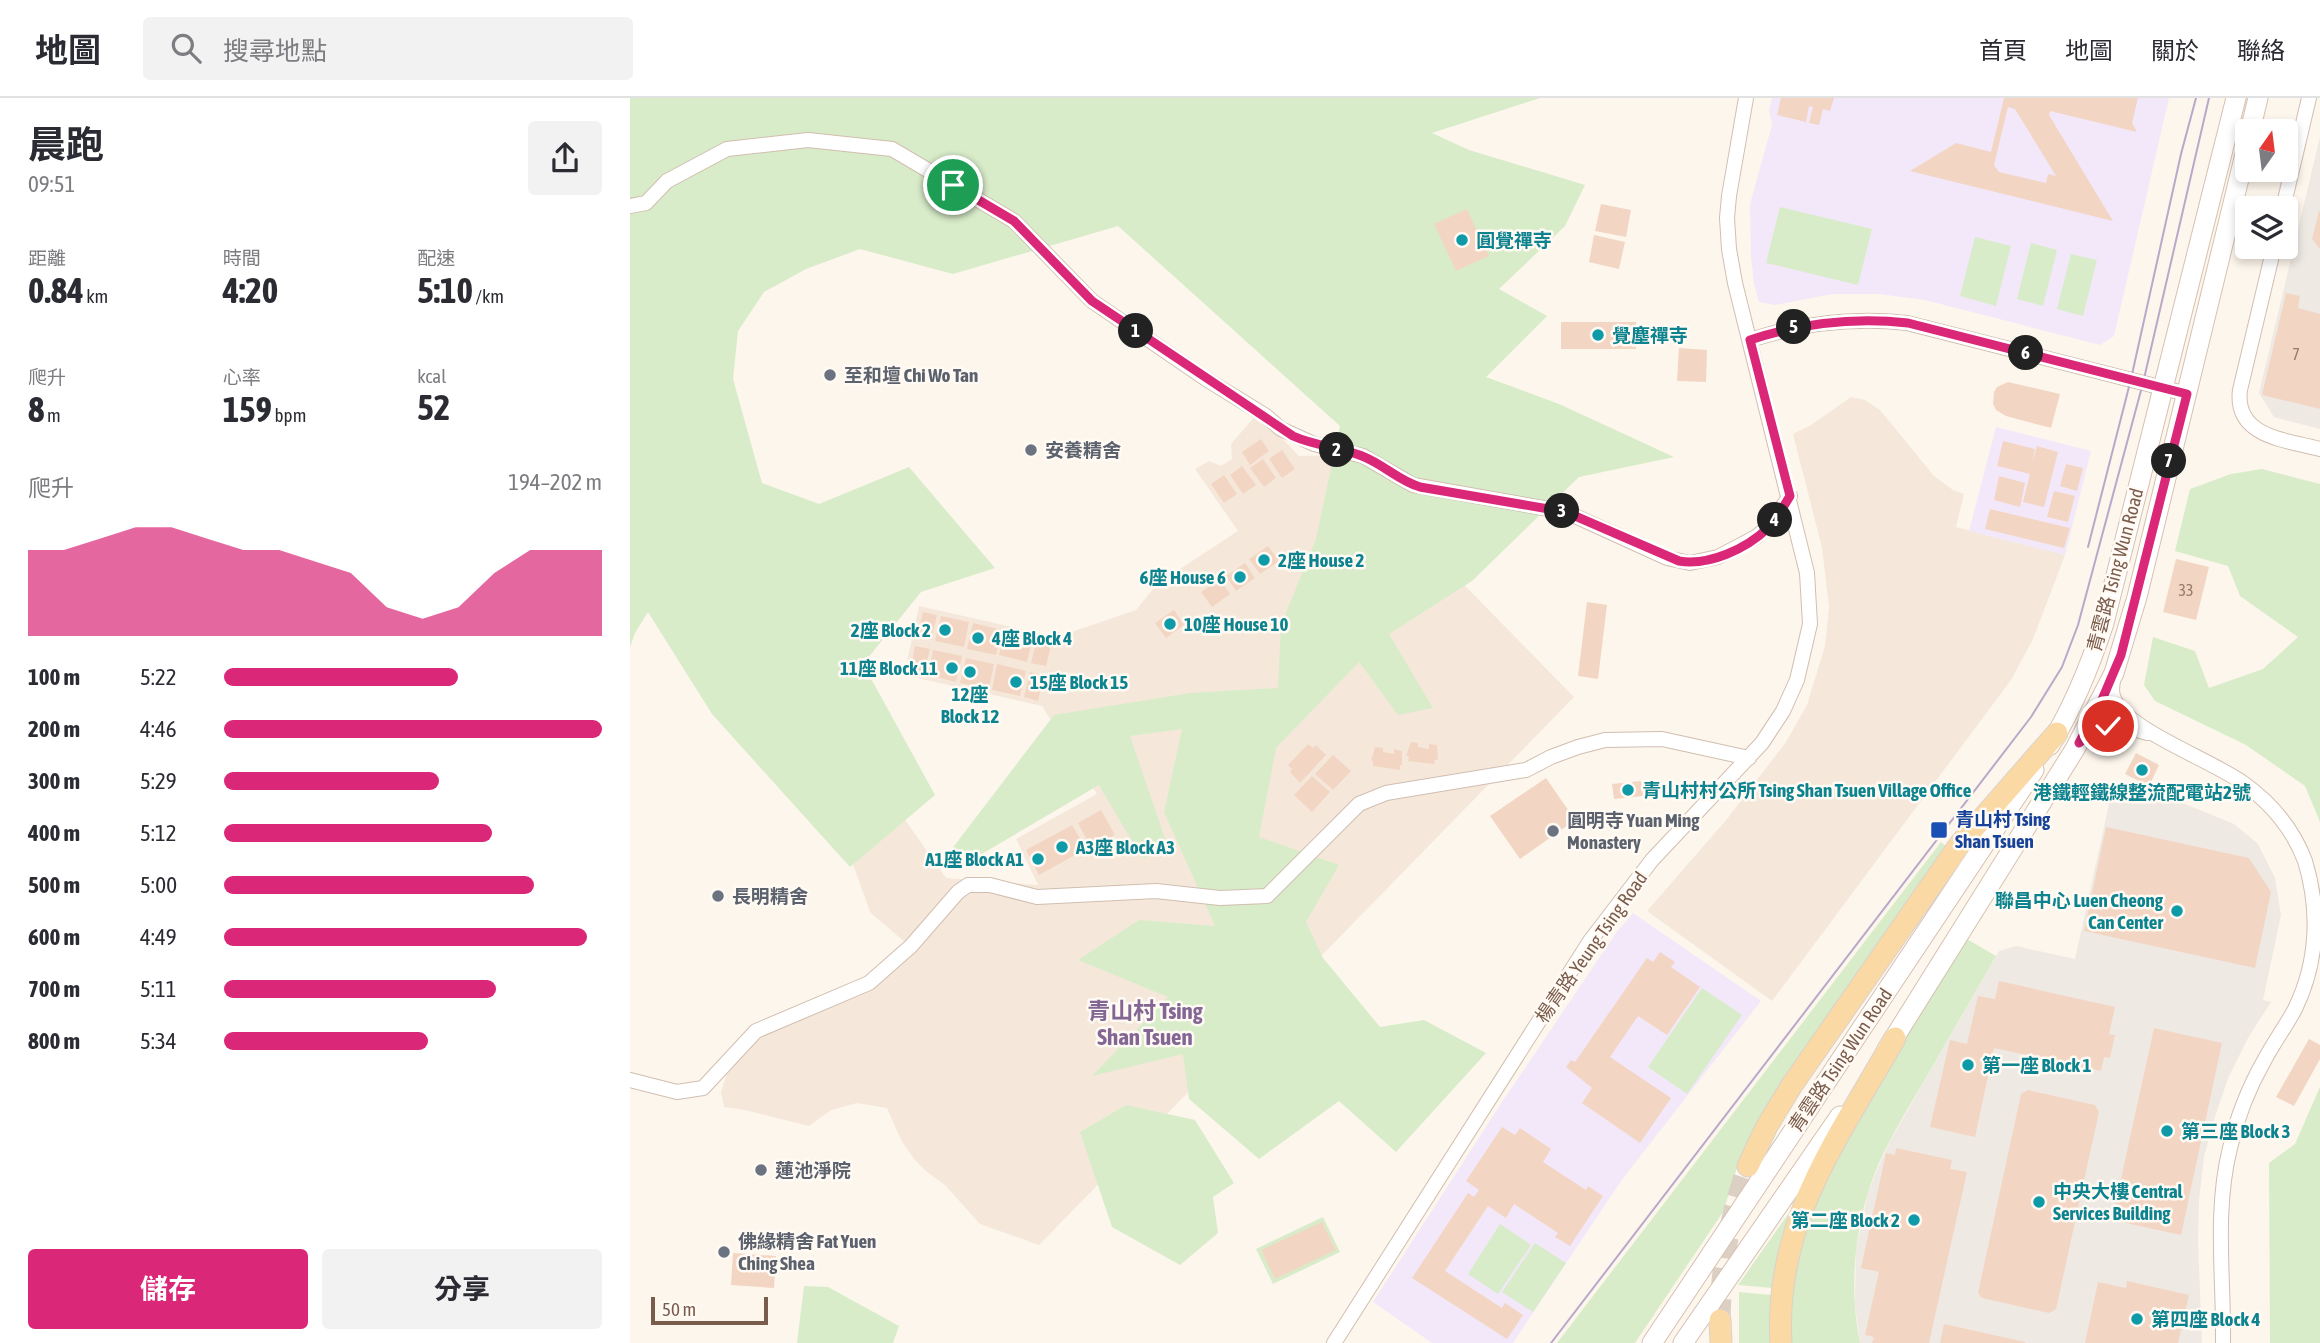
<!DOCTYPE html>
<html lang="zh-TW">
<meta charset="utf-8">
<style>
:root{--surface:#fff;--page:#f2f2f3;--text:#2b2b33;--muted:#7c7c81;--line:#e1e1e2;--accent:#db2777}
body{margin:0;font-family:"Asap Condensed","Noto Sans TC",sans-serif;background:var(--page);color:var(--text);height:100vh;display:flex;flex-direction:column;font-size:26px;white-space:nowrap}
*{box-sizing:border-box;margin:0}
p{font-size:23px;color:var(--muted)}
.icon{flex:none;width:38px;height:38px;fill:none;stroke:currentColor;stroke-width:2;stroke-linecap:round;stroke-linejoin:round}
.map{position:relative;flex:1;overflow:hidden}
.side{display:flex;flex-direction:column;background:var(--surface);width:630px}
.side>*{flex:none}
.needle{width:46px;rotate:14deg}
.buttons{position:absolute;left:1605px;top:21px;display:grid;gap:14px}
.buttons a{display:grid;place-items:center;width:63px;height:63px;border-radius:7px;background:var(--surface);box-shadow:0 4px 10px #0003;font-size:35px}
.scale{position:absolute;left:21px;bottom:18px;width:117px;box-sizing:border-box;padding-left:7px;border:4px solid #7a5c4d;border-top:0;font-size:19px;line-height:24px;white-space:nowrap;color:#7a5c4d;-webkit-text-stroke:5px #fffaf3;paint-order:stroke}
.pin{position:absolute;display:grid;place-items:center;width:60px;height:60px;color:#fff;margin:-30px;border:4px solid #fff;border-radius:50%;box-shadow:0 2px 7px #0007}
.km{position:absolute;width:35px;height:35px;margin:-18px;border-radius:50%;background:#222;color:#fff;font-size:19px;line-height:35px;text-align:center}
.round{display:grid;place-items:center;flex:none;width:74px;height:74px;border-radius:7px;background:var(--page)}
.overview{display:flex;align-items:center;justify-content:space-between;height:119px;padding:0 28px}
h1{font-size:38px;font-weight:700;line-height:52px}
.stats{display:grid;grid-template-columns:repeat(3,1fr);gap:10px;height:119px;padding:7px 28px}
.stats div{display:grid;align-content:center}
.stats b{font-size:35px;font-weight:700}
.stats small{font-size:19px;font-weight:400}
.stats p{font-size:19px}
.chart{height:196px;padding:14px 28px}
.chart p{display:flex;justify-content:space-between}
.chart svg{width:100%;height:126px;margin-top:7px;fill:var(--accent);opacity:.7}
.primary-button{display:flex;gap:14px;margin-top:auto;padding:14px 28px}
.primary-button a{flex:1;height:80px;border-radius:7px;background:var(--accent);color:#fff;font-size:28px;font-weight:700;line-height:80px;text-align:center}
.primary-button a+a{background:var(--page);color:var(--text)}
ul{padding:0 28px;list-style:none;font-size:23px}
li{display:grid;grid-template-columns:112px 84px 1fr;align-items:center;height:52px}
li i{height:18px;border-radius:9px;background:var(--accent)}
header{display:flex;align-items:center;gap:42px;box-sizing:border-box;height:98px;padding:0 35px;background:var(--surface);border-bottom:2px solid var(--line)}
header strong{font-size:33px}
nav{display:flex;gap:38px;margin-inline-start:auto;font-size:24px}
.search{width:490px;height:63px;background:var(--page);display:flex;align-items:center;gap:18px;box-sizing:border-box;padding:0 24px;border-radius:7px;color:var(--muted);font-size:26px}
main{display:flex;flex:1;min-height:0}
.map>svg:first-child{display:block}
</style>
<header>
<strong>地圖</strong>
<div class="search"><svg class="icon" aria-label="search" viewBox="0 0 24 24"><circle cx="10" cy="10" r="6"/><path d="M15 15l6 6"/></svg>搜尋地點</div>
<nav><a>首頁</a><a>地圖</a><a>關於</a><a>聯絡</a></nav>
</header>
<main>
<section class="side">
<div class="overview"><div><h1>晨跑</h1><p>09:51</p></div><a class="round"><svg class="icon" aria-label="share" viewBox="0 0 24 24"><path d="M12 15V3M7 8l5-5 5 5M5 13v7h14v-7"/></svg></a></div>
<div class="stats">
<div><p>距離</p><b>0.84<small> km</small></b></div>
<div><p>時間</p><b>4:20</b></div>
<div><p>配速</p><b>5:10<small> /km</small></b></div>
</div>
<div class="stats">
<div><p>爬升</p><b>8<small> m</small></b></div>
<div><p>心率</p><b>159<small> bpm</small></b></div>
<div><p>kcal</p><b>52</b></div>
</div>
<div class="chart"><p><span>爬升</span>194–202 m</p>
<svg viewBox="0 0 160 44" preserveAspectRatio="none"><path d="M0 44V14L10 14L20 10L30 6L40 6L50 10L60 14L70 14L80 18L90 22L100 34L110 38L120 34L130 22L140 14L150 14L160 14V44z"/></svg>
</div>
<ul>
<li><b>100 m</b>5:22<i style="width:62%"></i></li>
<li><b>200 m</b>4:46<i style="width:100%"></i></li>
<li><b>300 m</b>5:29<i style="width:57%"></i></li>
<li><b>400 m</b>5:12<i style="width:71%"></i></li>
<li><b>500 m</b>5:00<i style="width:82%"></i></li>
<li><b>600 m</b>4:49<i style="width:96%"></i></li>
<li><b>700 m</b>5:11<i style="width:72%"></i></li>
<li><b>800 m</b>5:34<i style="width:54%"></i></li>
</ul>
<div class="primary-button"><a>儲存</a><a>分享</a></div>
</section>
<div class="map">
<svg width="1690" height="1245" viewBox="0 0 1690 1245">
<rect width="100%" height="100%" fill="#fdf6ec"/>
<path fill="#f5e8da" d="M1221 299 1235 302 1250 312 1304 378 1323 392 1334 396 1326 429 1435 457 1403 541 1381 582 1142 903 1017 813 1097 721 1156 644 1177 607 1195 548 1199 509 1192 450 1163 336 1181 327Z
M625 318 653 341 669 358 707 357 944 599 409 1147 350 1126 315 1087 296 1073 284 1061 271 1042 257 1010 227 1005 201 1012 179 1028 115 1012 94 1009 91 995 98 972 130 938 284 852 240 814 220 758 271 716 316 780 408 787 386 741 467 696 412 608 274 577 289 508 427 539 506 512 527 486 608 433 565 371 579 363 591 368 602 361 601 346Z"/>
<path fill="#efe9e4" d="M1690 39V331L1644 319 1629 295Z
M1483 688 1543 701 1604 726 1628 746 1645 780 1651 817 1633 902 1641 904 1618 940 1599 978 1585 1018 1574 1059 1569 1102 1568 1144 1572 1245H1230L1225 1208 1226 1151 1238 1095 1248 1069 1260 1043 1369 853 1386 848 1445 861Z"/>
<path fill="#f3e8fa" d="M1142 0H1539L1484 238 1470 247 1295 202 1249 196H1202L1145 207 1129 204 1124 186 1121 158 1120 106 1142 27 1139 12Z
M1366 329 1461 353 1435 457 1339 433Z
M1003 815 1131 903 991 1083 883 1245H802L743 1204 872 1004 986 835Z"/>
<path fill="#d8ecc9" d="M0 0H910L802 35 839 52 955 87 935 128 869 191 917 218 856 279 929 306 1044 359 949 379 842 483 759 536 803 610 768 617 729 564 646 650 629 739 709 767 676 824 693 860 750 929 794 922 856 955 766 1054 709 1003 629 1061 559 1001 553 956 462 978 538 899 448 862 509 822 585 828 534 714 552 631 500 638 540 755 512 760 469 687 350 757 321 752 424 617 560 595 648 590 651 527 686 441 710 328 488 128 323 176 230 151 176 171 134 194 108 233 103 281 132 385 189 406 279 369 365 470 291 494 233 566 305 697 220 769 82 616 18 514 5 535 0 549Z
M1150 109 1242 131 1228 187 1136 165Z
M1345 139 1381 148 1366 208 1330 198Z
M1401 145 1427 152 1413 208 1387 201Z
M1441 156 1467 162 1453 218 1427 211Z
M1632 371 1690 386V724L1675 688 1616 647 1525 603 1514 587 1523 539 1565 553 1579 590 1633 571 1668 539 1610 498 1598 468 1545 453 1560 391 1601 376Z
M1311 744 1317 749 1108 1067 1093 1114 1005 1245H927Z
M1337 841 1366 858C1343 898 1320 938 1297 978 1280 1007 1262 1036 1248 1067 1225 1122 1218 1187 1230 1245H1160L1159 1215 1165 1161 1194 1085 1273 945Z
M1072 890 1112 917 1057 996 1018 969Z
M1690 989V1245H1640L1639 1065 1665 1046Z
M496 1007 565 1022 604 1085 583 1099 588 1135 550 1167 482 1129 450 1034Z
M1161 1112 1149 1151 1143 1190 1108 1187Z
M693 1119 710 1154 643 1186 626 1151Z
M870 1126 901 1147 868 1196 838 1176Z
M905 1145 936 1165 903 1214 872 1194Z
M174 1188 198 1189 269 1228 263 1245H167Z
M1109 1194 1142 1197V1245H1109Z"/>
<path fill="#f3d5c3" fill-rule="evenodd" d="M1151 0H1204L1200 13 1193 11 1189 27 1179 25 1183 9 1179 8 1176 24 1147 17Z
M1374 0H1508L1502 25 1507 34 1420 13 1419 17 1483 123 1280 73 1326 45 1361 54ZM1378 9 1385 11 1426 78 1418 76 1416 85 1369 74 1364 67Z
M971 106 1001 112 996 139 965 133Z
M837 111 859 158 826 173 804 126Z
M1689 113H1690V151L1682 141Z
M964 137 995 144 989 171 959 164Z
M1656 195 1670 198 1668 210 1690 216V311L1632 297Z
M931 224H1006V251H931Z
M1049 250 1077 252 1076 284 1047 283Z
M1378 284 1430 296 1421 330 1376 318 1366 312 1363 306 1364 294 1367 289Z
M631 341 639 353 620 367 612 354Z
M1373 343 1405 351 1402 366 1407 348 1428 354 1414 409 1393 404 1400 376 1367 368Z
M652 352 665 371 652 380 639 361Z
M633 361 646 380 634 389 620 370Z
M1436 366 1453 370 1447 393 1430 388Z
M612 368 626 387 613 396 600 377Z
M594 377 607 396 594 405 581 386Z
M1369 378 1395 385 1390 409 1364 402Z
M1424 393 1445 398 1438 424 1417 419Z
M1360 411 1440 430 1434 450 1355 431Z
M638 448 649 463 630 476 619 461Z
M1546 461 1579 469 1566 522 1533 514Z
M615 465 625 480 606 493 596 478Z
M590 481 600 496 582 509 571 494Z
M957 504 977 507 968 581 948 578Z
M544 512 554 527 536 540 525 525Z
M293 514 307 517 301 542 287 539Z
M311 518 339 524 334 549 305 543Z
M343 525 372 532 366 557 337 551Z
M375 532 403 539 397 564 369 557Z
M407 540 422 543 416 568 401 565Z
M285 548 300 551 294 576 280 573Z
M303 552 332 558 326 584 298 577Z
M336 560 364 566 359 591 330 585Z
M367 566 396 573 390 598 362 592Z
M400 574 414 577 408 603 394 599Z
M781 644 788 645V649L799 651V646L807 647 808 662H805L804 666 778 663 779 658H776Z
M678 646 683 650 686 647 696 657 670 685 660 674 662 671 658 667Z
M745 649 753 650V654L764 656V651L772 653V667H770V672L743 668V663H741Z
M1506 655 1529 667 1519 688 1495 676Z
M703 657 721 673 703 692 685 676Z
M682 678 700 694 682 714 664 697Z
M916 680 945 722 890 761 860 718Z
M1011 683 1013 698 984 701 982 686Z
M471 712 485 737 461 750 448 725Z
M442 727 456 751 409 777 396 752Z
M1476 729 1619 760 1641 794 1625 870 1454 833Z
M1030 854 1045 864 1041 869 1070 889 1037 937 1008 918 980 959 1041 1000 1010 1045 952 1005 962 990 936 969 941 962 945 964 1017 860 1023 864Z
M1369 883 1485 909 1479 936 1485 937 1480 960 1474 959 1471 973 1364 950 1345 1039 1300 1029 1320 942 1337 946 1348 898 1365 901Z
M1524 930 1592 945 1551 1137 1482 1122Z
M1679 941 1690 947V961L1664 1008 1646 999Z
M1398 992 1465 1007 1469 1014 1426 1211 1419 1215 1352 1200 1348 1195 1391 996Z
M872 1029 885 1037 890 1030 921 1051 913 1064 956 1092 958 1088 973 1098 940 1148 925 1139 928 1135 884 1106 876 1120 858 1108 815 1173 872 1210 875 1205 893 1217 877 1241 782 1180 838 1095 844 1099 849 1092 836 1083Z
M1266 1050 1322 1062 1320 1071 1337 1074 1299 1245H1242L1244 1239 1235 1237 1249 1174 1231 1170 1256 1055 1265 1057Z
M692 1124 706 1152 645 1181 631 1152Z
M103 1155 146 1158 144 1190 101 1187Z
M1497 1183 1559 1197 1548 1245H1455L1468 1184 1496 1190Z
M1314 1226 1395 1244V1245H1310Z"/>
<g fill="none" stroke-linecap="round" stroke-linejoin="round">
<path stroke="#dcd0c4" stroke-width="21" stroke-dasharray="21 10" stroke-linecap="butt" d="M1090 1222C1091 1168 1099 1119 1118 1068"/>
<defs>
<path id="street" d="M0 108 16 105 37 83 97 51 178 42 262 51 384 123 462 203 576 281 636 318 651 331 684 346 733 358 783 387 936 414 1037 460 1060 465 1088 459 1126 439 1139 428 1160 398
M1653 110 1679 0
M1644 149 1610 292C1604 339 1656 342 1690 351
M1120 242C1172 225 1222 219 1277 225L1557 296
M1483 582C1482 590 1481 596 1485 603 1500 633 1583 663 1613 685 1641 705 1663 731 1675 763 1690 812 1688 864 1665 911 1656 928 1644 944 1635 961 1619 989 1607 1019 1600 1050 1584 1114 1594 1180 1593 1245
M1452 643C1473 622 1490 627 1517 635
M0 982 47 994 73 990 126 933 239 885 281 848 328 794 338 787H360L407 799 526 793 590 800 637 798 729 706 756 695 896 672 921 659 948 649 975 642 1032 641 1119 660
M704 1245 960 843 1022 762 1132 645 1153 613 1167 582 1180 526 1177 475 1105 185 1099 151 1097 120 1099 98 1116 0"/>
<path id="secondary" d="M1620 33 1628 0
M1420 647C1444 608 1460 568 1474 525L1606 0
M1256 953 1445 651 1484 575 1507 499 1617 48
M1022 1245 1404 672
M1053 1245 1210 1018"/>
<path id="primary" d="M1118 1068 1137 1028 1162 987 1330 746 1427 635
M1090 1222 1091 1245
M1151 1245C1144 1123 1208 1041 1265 940"/>
</defs>
<use href="#street" stroke="#d1beb0" stroke-width="16"/>
<use href="#secondary" stroke="#d6c0b0" stroke-width="21"/>
<use href="#primary" stroke="#dad1cd" stroke-width="23"/>
<use href="#street" stroke="#fff" stroke-width="14"/>
<use href="#secondary" stroke="#fff" stroke-width="19"/>
<use href="#primary" stroke="#fbd9a5" stroke-width="21"/>
<path stroke="#b9a8c9" stroke-width="2" d="M1458 449 1501 281 1551 56 1566 0
M921 1245 1401 619 1432 569 1448 527 1513 285 1579 0"/>
</g>
<g fill="none" stroke-linecap="round" stroke-linejoin="round">
<defs>
<path id="route" d="M323 87 384 123 462 203 663 338C685 348 710 349 732 358 753 366 769 383 790 389L936 414 1049 463C1079 468 1116 451 1138 430 1147 421 1153 409 1160 398L1120 242C1172 225 1222 219 1278 225L1557 296 1491 557 1471 604 1449 645 1465 632 1478 628"/>
</defs>
<use href="#route" stroke="#fff" stroke-width="14"/>
<use href="#route" stroke="#db2777" stroke-width="9"/>
</g>
<g fill="#0f9aa8" stroke="#fffaf3" stroke-width="2.5">
<circle cx="832" cy="142" r="7"/>
<circle cx="968" cy="237" r="7"/>
<circle cx="634" cy="462" r="7"/>
<circle cx="610" cy="479" r="7"/>
<circle cx="540" cy="526" r="7"/>
<circle cx="315" cy="532" r="7"/>
<circle cx="348" cy="540" r="7"/>
<circle cx="322" cy="570" r="7"/>
<circle cx="340" cy="574" r="7"/>
<circle cx="386" cy="584" r="7"/>
<circle cx="1512" cy="672" r="7"/>
<circle cx="998" cy="692" r="7"/>
<circle cx="432" cy="749" r="7"/>
<circle cx="408" cy="761" r="7"/>
<circle cx="1547" cy="813" r="7"/>
<circle cx="1338" cy="967" r="7"/>
<circle cx="1537" cy="1033" r="7"/>
<circle cx="1409" cy="1104" r="7"/>
<circle cx="1284" cy="1122" r="7"/>
<circle cx="1507" cy="1221" r="7"/>
</g>
<g fill="#6b7280" stroke="#fffaf3" stroke-width="2.5">
<circle cx="200" cy="277" r="7"/>
<circle cx="401" cy="352" r="7"/>
<circle cx="923" cy="733" r="7"/>
<circle cx="88" cy="798" r="7"/>
<circle cx="131" cy="1072" r="7"/>
<circle cx="94" cy="1154" r="7"/>
</g>
<rect fill="#1a4fb4" stroke="#fffaf3" stroke-width="2.5" x="1300" y="723" width="18" height="18" rx="3.5"/>
<g text-anchor="middle" stroke-width="5" stroke-linejoin="round" paint-order="stroke">
<g font-size="16" fill="#987a6a">
<text x="1666" y="262">7</text>
<text x="1556" y="498">33</text>
</g>
<g font-size="19" font-weight="bold" fill="#0d838f" stroke="#fffaf3" text-anchor="start">
<text x="846" y="149">圓覺禪寺</text>
<text x="982" y="244">覺塵禪寺</text>
<text x="648" y="469">2座 House 2</text>
<text x="596" y="486" text-anchor="end">6座 House 6</text>
<text x="554" y="533">10座 House 10</text>
<text x="301" y="539" text-anchor="end">2座 Block 2</text>
<text x="362" y="547">4座 Block 4</text>
<text x="308" y="577" text-anchor="end">11座 Block 11</text>
<text x="400" y="591">15座 Block 15</text>
<text x="340" y="603" text-anchor="middle">12座<tspan x="340" dy="22">Block 12</tspan></text>
<text x="1012" y="699">青山村村公所 Tsing Shan Tsuen Village Office</text>
<text x="1512" y="701" text-anchor="middle">港鐵輕鐵線整流配電站2號</text>
<text x="446" y="756">A3座 Block A3</text>
<text x="394" y="768" text-anchor="end">A1座 Block A1</text>
<text x="1533" y="809" text-anchor="end">聯昌中心 Luen Cheong<tspan x="1533" dy="22">Can Center</tspan></text>
<text x="1352" y="974">第一座 Block 1</text>
<text x="1551" y="1040">第三座 Block 3</text>
<text x="1423" y="1100">中央大樓 Central<tspan x="1423" dy="22">Services Building</tspan></text>
<text x="1270" y="1129" text-anchor="end">第二座 Block 2</text>
<text x="1521" y="1228">第四座 Block 4</text>
</g>
<g font-size="19" font-weight="bold" fill="#5b616d" stroke="#fffaf3" text-anchor="start">
<text x="214" y="284">至和壇 Chi Wo Tan</text>
<text x="415" y="359">安養精舍</text>
<text x="937" y="729">圓明寺 Yuan Ming<tspan x="937" dy="22">Monastery</tspan></text>
<text x="102" y="805">長明精舍</text>
<text x="145" y="1079">蓮池淨院</text>
<text x="108" y="1150">佛緣精舍 Fat Yuen<tspan x="108" dy="22">Ching Shea</tspan></text>
</g>
<g font-size="19" fill="#7a5c4d" stroke="#fffaf3">
<text transform="translate(1485 472) rotate(-75)" y="7">青雲路 Tsing Wun Road</text>
<text transform="translate(961 849) rotate(-55)" y="7">楊青路 Yeung Tsing Road</text>
<text transform="translate(1210 962) rotate(-56)" y="7">青雲路 Tsing Wun Road</text>
</g>
<g font-size="19" font-weight="bold" fill="#164399" stroke="#fffaf3" text-anchor="start">
<text x="1325" y="728">青山村 Tsing<tspan x="1325" dy="22">Shan Tsuen</tspan></text>
</g>
<g font-size="23" font-weight="bold" fill="#846695" stroke="#fffaf3">
<text x="515" y="921">青山村 Tsing<tspan x="515" dy="26">Shan Tsuen</tspan></text>
</g>
</g>
</svg>
<div class="buttons">
<a><svg class="needle" viewBox="-14 -14 28 28"><path d="M0-13l5 13h-10z" fill="#e53935"/><path d="M0 13l5-13h-10z" fill="#7c7c81"/></svg></a>
<a><svg class="icon" aria-label="layers" viewBox="0 0 24 24"><path d="M12 4l9 5-9 5-9-5zM3 14l9 5 9-5"/></svg></a>
</div>
<div class="scale">50 m</div>
<div class="pin" style="left:323px;top:87px;background:#1e9e55"><svg class="icon" aria-label="arrive" viewBox="0 0 24 24"><path d="M6 21V4h12l-3 4 3 4H6"/></svg></div>
<div class="pin" style="left:1478px;top:628px;background:#d93025"><svg class="icon" aria-label="check" viewBox="0 0 24 24"><path d="M5 12l5 5 9-10"/></svg></div>
<b class="km" style="left:506px;top:233px">1</b>
<b class="km" style="left:707px;top:352px">2</b>
<b class="km" style="left:932px;top:413px">3</b>
<b class="km" style="left:1145px;top:422px">4</b>
<b class="km" style="left:1164px;top:229px">5</b>
<b class="km" style="left:1396px;top:255px">6</b>
<b class="km" style="left:1539px;top:363px">7</b>
</div>
</main>
